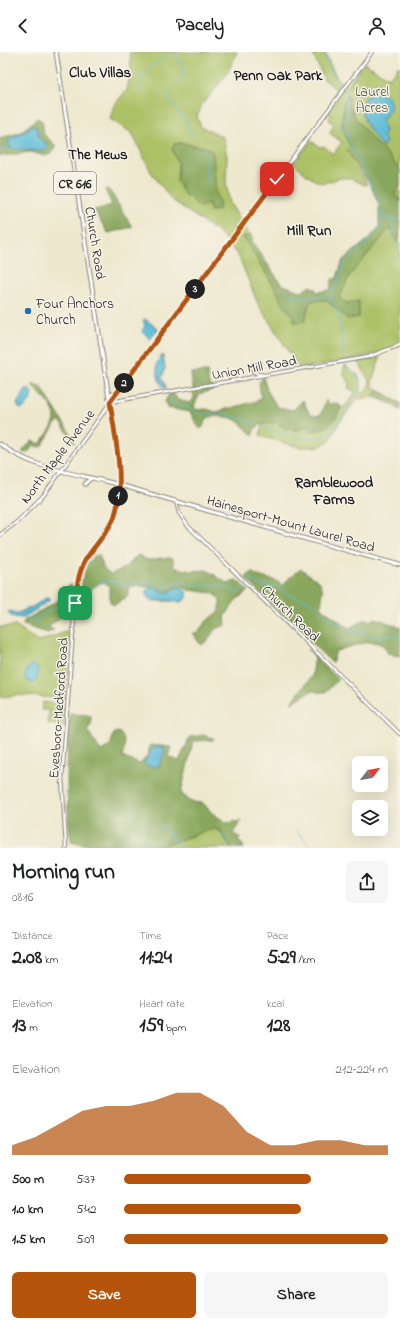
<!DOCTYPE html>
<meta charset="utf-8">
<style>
:root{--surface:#fff;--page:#f6f6f6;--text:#202124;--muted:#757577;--accent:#b45309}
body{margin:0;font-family:"Indie Flower",sans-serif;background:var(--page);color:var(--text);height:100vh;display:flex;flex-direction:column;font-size:15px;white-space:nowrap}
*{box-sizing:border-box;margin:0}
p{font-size:13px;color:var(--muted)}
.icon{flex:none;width:22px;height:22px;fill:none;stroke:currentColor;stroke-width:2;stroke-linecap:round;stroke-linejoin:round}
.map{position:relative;height:796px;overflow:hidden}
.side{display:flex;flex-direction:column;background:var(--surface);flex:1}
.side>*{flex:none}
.needle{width:26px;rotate:59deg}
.buttons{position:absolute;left:352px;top:704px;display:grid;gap:8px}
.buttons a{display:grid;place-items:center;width:36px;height:36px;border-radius:6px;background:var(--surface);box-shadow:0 4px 16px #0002;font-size:20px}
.pin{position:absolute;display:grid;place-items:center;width:34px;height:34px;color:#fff;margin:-17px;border-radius:8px;box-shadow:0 2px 6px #0006}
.km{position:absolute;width:20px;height:20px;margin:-10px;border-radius:50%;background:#222;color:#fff;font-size:11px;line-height:20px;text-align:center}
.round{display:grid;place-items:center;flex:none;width:42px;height:42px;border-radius:6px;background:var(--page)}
.headline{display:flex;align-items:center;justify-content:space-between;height:68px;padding:0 12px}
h1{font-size:22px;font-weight:700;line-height:30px}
.figures{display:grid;grid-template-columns:repeat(3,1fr);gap:6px;height:68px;padding:4px 12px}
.figures div{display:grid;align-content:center}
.figures b{font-size:20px;font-weight:700}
.figures small{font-size:11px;font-weight:400}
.figures p{font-size:11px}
.chart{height:112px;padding:8px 12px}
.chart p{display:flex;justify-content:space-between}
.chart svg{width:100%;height:72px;margin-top:4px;fill:var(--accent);opacity:.7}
.button{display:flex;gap:8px;margin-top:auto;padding:8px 12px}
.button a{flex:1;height:46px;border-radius:6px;background:var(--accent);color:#fff;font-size:16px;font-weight:700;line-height:46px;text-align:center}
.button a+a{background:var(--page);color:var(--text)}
ul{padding:0 12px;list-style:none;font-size:13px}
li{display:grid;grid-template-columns:64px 48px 1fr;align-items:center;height:30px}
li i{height:10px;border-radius:5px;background:var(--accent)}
header{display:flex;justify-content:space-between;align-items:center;height:52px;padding:0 12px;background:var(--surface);font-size:18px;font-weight:700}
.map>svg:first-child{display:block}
</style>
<header><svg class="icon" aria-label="back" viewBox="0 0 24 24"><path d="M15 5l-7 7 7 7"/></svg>Pacely<svg class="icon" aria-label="person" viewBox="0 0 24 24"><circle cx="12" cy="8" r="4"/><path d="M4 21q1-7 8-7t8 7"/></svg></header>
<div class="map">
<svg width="400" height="796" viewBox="0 0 400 796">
<rect width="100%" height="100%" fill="#f7f3e8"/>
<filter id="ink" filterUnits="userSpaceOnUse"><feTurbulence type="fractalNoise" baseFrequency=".025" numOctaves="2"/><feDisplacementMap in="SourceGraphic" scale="8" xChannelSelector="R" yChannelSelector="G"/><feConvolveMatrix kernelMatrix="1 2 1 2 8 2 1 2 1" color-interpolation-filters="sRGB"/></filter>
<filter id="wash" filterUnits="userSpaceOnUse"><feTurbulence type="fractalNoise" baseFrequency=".012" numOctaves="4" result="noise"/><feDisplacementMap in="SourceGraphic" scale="16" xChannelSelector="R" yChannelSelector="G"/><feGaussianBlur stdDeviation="0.9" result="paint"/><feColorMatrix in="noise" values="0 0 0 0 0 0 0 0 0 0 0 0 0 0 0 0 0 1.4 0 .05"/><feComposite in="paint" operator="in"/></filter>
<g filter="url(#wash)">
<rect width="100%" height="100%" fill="#eee8ce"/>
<path fill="#acc166" stroke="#646e41" d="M130 0H237L227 22 202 53 197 65 201 75 223 85 227 104 226 131 230 151 248 181 258 209 287 237 318 246 339 234 388 171 375 140 347 97 367 132 365 133C357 130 350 125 341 126 334 127 327 132 319 130 310 127 301 118 294 111L311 89 320 95 324 94 333 102 342 90 329 81 334 73 330 69 329 66 331 64 328 59 364 11 389 26 399 14 400 293 380 301 300 317 258 252 239 205 222 183 172 148 151 120 132 81 110 67 114 53 127 38 131 19Z
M318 0H324L337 26 344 33 339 40 324 27 313 2Z
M380 305 372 330V334L380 339 375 341 374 345 357 347 339 371 330 388 319 395H299L260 384 262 372 277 370 296 379 340 358V354L344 356 356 340 348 336 349 331 343 321 345 313C356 322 362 324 361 339L363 341 367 338 370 330 358 309Z
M16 574 38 590 71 578 65 647 20 643 0 645V575Z
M43 650 64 653V674L48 672 49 658H41Z
M210 777 219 778 231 796H151L166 793Z"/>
<path fill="#89a75b" stroke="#52623c" d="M347 42 350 55 356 67 377 93 383 97 400 118V135L396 137 395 143 400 149V176L397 192 390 176 350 223 339 247 347 251 359 249V265L348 267 326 248 312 249 309 252 305 269 294 270V265L283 252 274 234 243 185 251 183 253 191 281 232 302 240 309 234 315 236 317 240 330 238 331 231 333 226 336 228 343 208 368 188 379 175V153L369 129 350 95 342 74 344 49Z
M38 66 43 70V81L56 94 51 102 44 104 31 100 0 104V86L19 81Z
M181 91 209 96 213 101 216 140 220 153 219 158 211 159 208 151 200 155 196 153 190 144 186 145 177 129 178 111 172 97 174 92Z
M108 137 112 142 132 175 108 181 94 158 112 153 105 138Z
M207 320 209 333 215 337 200 342 194 354 196 358 206 357 216 360 257 349 261 345 259 331 263 325 267 338 277 355 293 358 303 348 309 361 317 364 321 362 326 348 329 352 336 351 340 354C340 358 339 359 337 363 330 376 325 377 311 379L307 375C296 379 286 379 277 370L262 372 254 377 253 384C236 366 234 363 208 365L202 376H199L190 360 168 356 165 350 169 342H174L178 348 190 351 194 346 191 321Z
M33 332 38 335 40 333 75 389 74 391 60 369 56 371 41 395 34 394 28 400 23 401V398L32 389 40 392C45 385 52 377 54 370 59 357 41 344 33 334Z
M380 339 400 351V359L392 352 374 345 375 341Z
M99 503 104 517 111 522 125 516 138 503 148 508 169 505 173 506 174 515 191 519 207 518 228 532 237 528 248 539 237 547 225 564 226 573 215 577 208 588 201 593 192 581H198C201 576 204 571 208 568 217 559 221 563 220 548L213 541 189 538 182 534 174 536 169 540 183 536 187 543 183 549H154L147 545 146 540 151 535 131 534 127 545 114 553 110 550V536L105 530 100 531 80 545 82 529 88 511 89 509 91 510 93 504Z
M301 517 320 530 323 538 321 556 349 576 366 567 370 569 375 566 400 575V604L388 602C382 580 351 595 336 599L332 611 245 526 252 520C262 529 273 524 283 534L290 525Z
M69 533H74L72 553 67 555 65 562 48 575 54 578 48 581 23 573 24 569 65 544Z
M306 595 337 626V628L326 640H316L313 638 291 651 312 624 315 605Z
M70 662 88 663 91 665V673L87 678 101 699 110 694 114 681 119 680C126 687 125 697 122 705L140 712 148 703 150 693 171 695 168 705 179 709 190 685 204 683 214 686 213 688 193 689 181 741 191 750 203 751 212 761 227 771 241 769 233 781 240 786 238 789 242 792 244 796H231L220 778 211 777 166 793 151 796 88 793 71 789C65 746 67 705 70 662Z"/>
<path fill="#5abbd8" stroke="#3b6c7a" d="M378 40C386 41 393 49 390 57 388 61 384 65 382 69L385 79 383 84 386 90 383 94C378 91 376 87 373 82 362 69 353 44 378 40Z
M32 73 37 76C39 86 38 87 48 92L47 96 43 98 33 99 25 97H13L8 94 9 87 27 78Z
M145 267 158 277V279L150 287 142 279 145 274 143 268Z
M163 303 165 316 162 326 166 335 165 337C157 331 153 308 163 303Z
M26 337H29L32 340C32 347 28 355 21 357L18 355 17 352Z
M151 535 165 541 178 536H183L187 540V546L181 550 173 549 150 548 147 546 146 541Z
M46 546H49V549L23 566 13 565 8 561 9 559 18 561 34 554Z
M34 612 36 616 38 615 39 616 37 627 34 631 28 630 25 626C25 619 28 614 34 612Z
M159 694 164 696 165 699 159 714 154 715 145 713 144 711 152 697Z"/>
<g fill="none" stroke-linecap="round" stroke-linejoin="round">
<path stroke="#5abbd8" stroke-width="1" d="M175 0 185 18 177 31
M323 0C329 12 332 27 343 36
M398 0 400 2
M172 38 168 46 179 61 188 71 190 83 192 85
M143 40 139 35 143 22 169 0
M203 97 206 105 207 131
M0 98 9 95
M381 163 391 167 400 168
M392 167 393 184 400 197
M285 238C295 249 317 244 330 245
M345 305 343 300 344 292 338 263 331 244 338 229 345 210 368 190 374 180 378 178 381 169V160L378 146 349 91 347 81 343 75 347 66 346 39
M166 337 170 344 172 351 191 357 202 363 222 362 243 367 255 372
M262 374C276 382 313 391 328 383L360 338V327L358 323 348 316 345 311
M248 531 253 528 261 533 277 535 289 543 310 549 329 567 340 571 347 578 361 580 364 582 370 583 372 585H380L391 583 400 585
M60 554 79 545 85 540 101 530 107 529 117 530 126 534 132 531 138 532 152 531 163 536C169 535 173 531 178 530 184 529 189 532 194 533 210 534 223 532 237 541L246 534
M23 566 35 569 43 562 56 556
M160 772 182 796
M143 776V788L147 796
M296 778 312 796
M222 781 233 796"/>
</g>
</g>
<g filter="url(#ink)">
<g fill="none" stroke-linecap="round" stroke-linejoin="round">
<defs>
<path id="secondary" d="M253 319 258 322 264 323
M110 350 368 305 400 293
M176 449 179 461 188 474 400 682
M0 483 18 469 43 444 154 290 372 0
M66 796 62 725 76 540 80 519 85 510 113 467 117 453 119 432"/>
<path id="primary" d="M56 0 118 405 119 432
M108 340 111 342 117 341
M0 392C35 419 79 421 120 433 213 460 306 488 400 513
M85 432 91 426"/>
</defs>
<use href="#secondary" stroke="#858275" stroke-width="4.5"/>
<use href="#primary" stroke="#858275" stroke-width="5"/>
<use href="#secondary" stroke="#fff" stroke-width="2.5"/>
<use href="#primary" stroke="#fff" stroke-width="3"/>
</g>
</g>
<g fill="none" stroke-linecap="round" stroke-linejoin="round" filter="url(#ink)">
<defs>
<path id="route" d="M75 551C77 535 78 518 88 504 96 492 108 480 114 466 126 433 115 384 110 350L277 127"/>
</defs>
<use href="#route" stroke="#fff" stroke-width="8"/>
<use href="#route" stroke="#b45309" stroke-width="5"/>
</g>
<circle fill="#1f6fb2" stroke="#f7f3e8" stroke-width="1.5" cx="28" cy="259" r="4"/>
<g text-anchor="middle" stroke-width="3" stroke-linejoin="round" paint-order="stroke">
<rect fill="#f7f3e8" stroke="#5e5c59" stroke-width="1" x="54" y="120" width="42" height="22" rx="3"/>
<g font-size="13" font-weight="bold" fill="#1c1c1c">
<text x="75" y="136">CR 616</text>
</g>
<g font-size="14" fill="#4e5636" stroke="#f7f3e8">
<text x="372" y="44">Laurel<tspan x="372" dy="16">Acres</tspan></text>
</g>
<g font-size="14" fill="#1c1c1c" stroke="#f7f3e8">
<text transform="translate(96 191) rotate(81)" y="5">Church Road</text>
<text transform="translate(254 315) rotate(-10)" y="5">Union Mill Road</text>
<text transform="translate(57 404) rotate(-53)" y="5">North Maple Avenue</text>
<text transform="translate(291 471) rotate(16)" y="5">Hainesport-Mount Laurel Road</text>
<text transform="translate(291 561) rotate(44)" y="5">Church Road</text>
<text transform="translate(58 656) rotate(-86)" y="5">Evesboro-Medford Road</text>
</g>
<g font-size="14" fill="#1c1c1c" stroke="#f7f3e8" text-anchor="start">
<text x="36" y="256">Four Anchors<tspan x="36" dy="16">Church</tspan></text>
</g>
<g font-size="15" font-weight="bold" fill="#1c1c1c" stroke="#f7f3e8">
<text x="100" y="25">Club Villas</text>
<text x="278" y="28">Penn Oak Park</text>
<text x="98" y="107">The Mews</text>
<text x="309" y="183">Mill Run</text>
<text x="334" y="435">Ramblewood<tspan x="334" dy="17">Farms</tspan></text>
</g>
</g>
</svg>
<div class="buttons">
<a><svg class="needle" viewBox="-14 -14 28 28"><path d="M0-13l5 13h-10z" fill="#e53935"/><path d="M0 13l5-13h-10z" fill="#757577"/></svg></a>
<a><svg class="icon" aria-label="layers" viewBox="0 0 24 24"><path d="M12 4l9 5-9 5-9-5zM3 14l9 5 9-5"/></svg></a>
</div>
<div class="pin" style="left:75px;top:551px;background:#1e9e55"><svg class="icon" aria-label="arrive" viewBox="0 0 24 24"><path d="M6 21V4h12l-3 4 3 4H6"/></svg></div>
<div class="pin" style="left:277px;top:127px;background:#d93025"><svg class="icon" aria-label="check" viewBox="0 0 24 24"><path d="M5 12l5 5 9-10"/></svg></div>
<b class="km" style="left:118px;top:444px">1</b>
<b class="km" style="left:124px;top:331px">2</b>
<b class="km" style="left:195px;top:237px">3</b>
</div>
<section class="side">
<div class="headline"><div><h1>Morning run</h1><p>08:16</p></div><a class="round"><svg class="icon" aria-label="share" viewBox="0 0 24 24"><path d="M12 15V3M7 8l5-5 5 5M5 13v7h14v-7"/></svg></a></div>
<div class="figures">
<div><p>Distance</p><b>2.08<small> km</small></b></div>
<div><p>Time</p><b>11:24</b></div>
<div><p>Pace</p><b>5:29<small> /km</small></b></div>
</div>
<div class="figures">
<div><p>Elevation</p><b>13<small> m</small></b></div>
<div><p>Heart rate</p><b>159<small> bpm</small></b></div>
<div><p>kcal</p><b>128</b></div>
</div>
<div class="chart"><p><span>Elevation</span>212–224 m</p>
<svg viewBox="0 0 160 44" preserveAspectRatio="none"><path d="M0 44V38L10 33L20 25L30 17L40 14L50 14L60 11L70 6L80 6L90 14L100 30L110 38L120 38L130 35L140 35L150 38L160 38V44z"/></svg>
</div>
<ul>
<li><b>500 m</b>5:37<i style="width:71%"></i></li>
<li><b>1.0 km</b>5:42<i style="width:67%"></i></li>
<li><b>1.5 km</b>5:09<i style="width:100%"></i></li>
</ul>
<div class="button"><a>Save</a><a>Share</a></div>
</section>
